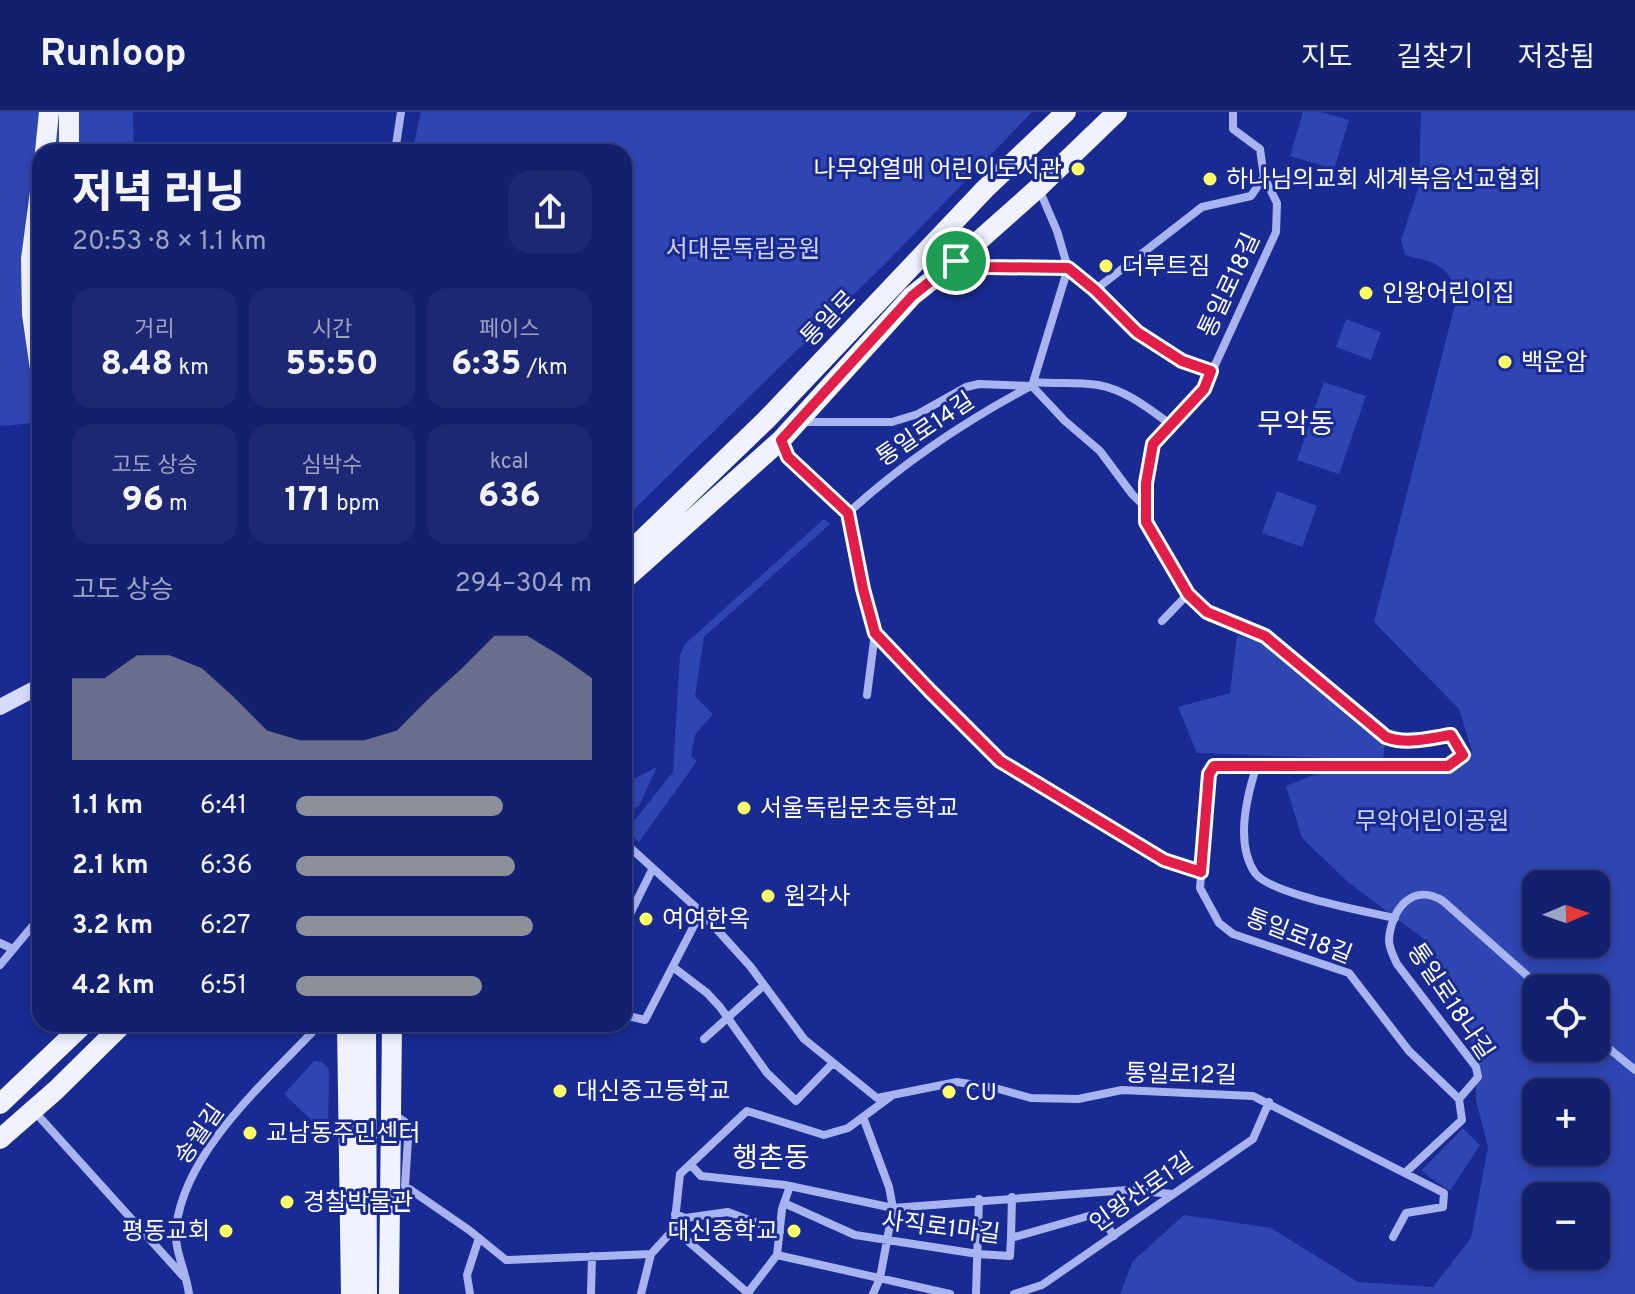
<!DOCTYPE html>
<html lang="ko">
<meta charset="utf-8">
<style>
:root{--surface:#13206e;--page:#1c2873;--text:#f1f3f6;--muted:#9da3c2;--line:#323e81;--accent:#8c9099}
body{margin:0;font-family:Overpass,"Noto Sans KR",sans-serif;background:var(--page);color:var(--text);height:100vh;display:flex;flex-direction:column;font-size:30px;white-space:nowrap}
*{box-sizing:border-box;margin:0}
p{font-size:26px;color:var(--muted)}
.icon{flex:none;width:44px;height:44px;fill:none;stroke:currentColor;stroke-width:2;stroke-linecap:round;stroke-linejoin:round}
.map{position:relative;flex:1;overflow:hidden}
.side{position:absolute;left:32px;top:32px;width:600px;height:888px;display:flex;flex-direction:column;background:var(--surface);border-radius:24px;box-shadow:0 4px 12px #0003,0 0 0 2px var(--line)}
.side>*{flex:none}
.needle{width:52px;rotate:88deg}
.tools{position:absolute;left:1522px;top:758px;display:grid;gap:16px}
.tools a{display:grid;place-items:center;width:88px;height:88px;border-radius:16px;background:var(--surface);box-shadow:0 4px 12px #0003,0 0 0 2px var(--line);font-size:40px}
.pin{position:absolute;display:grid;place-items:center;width:68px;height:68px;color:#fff;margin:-34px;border:4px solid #fff;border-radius:50%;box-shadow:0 2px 8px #0007}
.round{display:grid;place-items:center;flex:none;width:84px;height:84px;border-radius:24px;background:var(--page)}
.overview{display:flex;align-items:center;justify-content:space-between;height:136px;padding:0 40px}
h1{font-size:44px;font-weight:800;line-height:60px}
.metrics{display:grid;grid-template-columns:repeat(3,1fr);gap:12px;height:136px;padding:8px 40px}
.metrics div{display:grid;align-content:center;border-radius:20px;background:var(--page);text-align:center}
.metrics b{font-size:34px;font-weight:800}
.metrics small{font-size:22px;font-weight:400}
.metrics p{font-size:22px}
.chart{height:224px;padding:16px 40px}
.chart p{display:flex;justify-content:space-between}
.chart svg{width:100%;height:144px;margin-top:8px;fill:var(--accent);opacity:.7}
ul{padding:0 40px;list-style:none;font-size:26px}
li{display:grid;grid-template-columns:128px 96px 1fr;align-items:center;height:60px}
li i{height:20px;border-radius:10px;background:var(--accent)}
header{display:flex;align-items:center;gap:48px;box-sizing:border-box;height:112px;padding:0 40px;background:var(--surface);border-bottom:2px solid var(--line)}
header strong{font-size:38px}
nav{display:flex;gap:44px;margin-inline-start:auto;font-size:28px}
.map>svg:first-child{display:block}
</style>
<header>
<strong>Runloop</strong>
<nav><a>지도</a><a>길찾기</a><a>저장됨</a></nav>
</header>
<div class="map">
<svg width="1635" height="1182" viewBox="0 0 1635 1182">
<rect width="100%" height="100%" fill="#192b92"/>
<path fill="#2f45b1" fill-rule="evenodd" d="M0 0H133L134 40H40V310L4 314 0 313Z
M421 0H1032L886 151 624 407V40H412Z
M1303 0H1321L1349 8 1334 57 1290 44Z
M1421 0H1635V1182H1120L1133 1149 1184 1103 1271 1116 1358 1170 1433 1175 1471 1126 1488 1035 1476 988V948L1464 904 1429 831 1348 770 1302 726 1286 674 1334 655 1404 657 1462 650 1472 639 1459 597 1374 510 1458 181C1445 150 1435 151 1405 143L1401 128 1419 74ZM1536 772H1596V832H1536ZM1536 876H1596V936H1536ZM1536 980H1596V1040H1536ZM1536 1084H1596V1144H1536Z
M1346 207 1381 220 1371 248 1336 235Z
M1324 270 1366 284 1339 362 1297 348Z
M1277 379 1317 394 1302 435 1262 421Z
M824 407 830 412 704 525 695 584 713 602 695 623 691 644 697 649 639 730 626 719 673 660 680 543 685 532Z
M1237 523 1260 530 1385 631 1383 648 1197 641 1178 595 1230 581Z
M657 655 639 694 627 699 624 695V672Z
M314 949 322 950 329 957 328 1021H325L284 982Z
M1463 1016 1480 1033 1450 1079 1421 1059Z"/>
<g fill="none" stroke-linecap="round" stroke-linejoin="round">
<path stroke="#a8b4f0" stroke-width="8" d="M1233 0V17L1260 37 1264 65 1277 91 1276 120 1204 277 1153 332 1146 371V410L1188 482 1207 500 1265 524 1386 625C1406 632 1430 627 1451 623L1463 643 1448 654 1433 652 1413 655 1340 652 1214 654 1209 662 1200 776 1219 811 1233 822 1349 861 1409 939 1459 987 1462 1008 1406 1060
M395 40 401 0
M1039 77 1057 119 1068 156 1095 178 1137 220 1182 249 1211 259
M960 150 986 155 1068 156 1032 274
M1095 178 1202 95 1251 84 1264 65
M1035 270C1055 272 1078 270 1098 273 1126 278 1148 296 1170 312
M802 310H892L918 302 966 275 979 272 1032 274 1065 309 1100 339 1132 382 1146 396
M781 329 788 345 848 401 863 477 875 521 867 583
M848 401C903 351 965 309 1031 274
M1162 509 1188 482
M875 521 1000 649 1164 748 1201 760
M1257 653C1247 683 1235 732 1255 761 1270 782 1367 800 1395 806
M624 730 701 800 750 854 804 927 877 986 957 970 995 976 1031 986 1078 987 1122 978 1253 984 1444 1081 1443 1095 1406 1101 1393 1125
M624 814 653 756
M0 831 13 837
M0 853 40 805
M673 855 707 881 720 895 767 961 796 989 833 951
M624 903 645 908 701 800
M1596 926 1635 958
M704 927 764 873
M1459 987 1478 965 1476 955 1397 852C1394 845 1389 837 1389 828 1391 797 1413 770 1443 789L1541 876
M34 999 183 1164
M395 1003 405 1010 408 1027 405 1074 469 1118 506 1148 651 1142 674 1117 680 1062 747 999 824 1023 848 1016 890 985
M863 1005 889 1075 893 1096 880 1166 873 1182
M691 1053 701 1064 785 1073 893 1096 1128 1078 1173 1082
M784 1091 855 1123 978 1142 1010 1144 1011 1126 1099 1101 1114 1124
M675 1102 685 1106 728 1100 780 1120
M674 1117 749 1182
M1011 1126 1012 1085
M777 1143 782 1097 790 1074
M189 1182C186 1159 174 1139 176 1116 185 1037 269 967 320 912
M470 1182 467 1163 479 1126
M591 1182 592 1144
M641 1182 651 1142
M747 1182 777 1143 950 1182
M976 1182 979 1087
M1014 1182 1042 1173 1253 1027 1269 990"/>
<path stroke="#d6dbfb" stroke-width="16" d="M0 595 40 574"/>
<path stroke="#f0f2ff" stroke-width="20" d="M69 0V40
M45 40 49 0
M40 80 31 147 32 202 40 257
M624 445 766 308 985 77 1066 0
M624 468 781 328 912 184 956 149 1038 76 1117 0
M347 912 351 1182
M366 912 367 1182
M0 992 84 912
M0 1027 56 978 123 912
M389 1182 392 912"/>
</g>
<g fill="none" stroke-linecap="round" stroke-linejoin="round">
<defs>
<path id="route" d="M956 149 986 155 1068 156 1095 178 1137 220 1182 249 1211 259 1204 277 1153 332 1146 371V410L1188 482 1207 500 1265 524 1386 625C1406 633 1430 626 1451 623L1463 643 1448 654H1214L1209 662 1201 760 1164 748 1000 649 930 579 875 521 863 477 848 401 788 345 781 328 912 184Z"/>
</defs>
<use href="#route" stroke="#fff" stroke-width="16"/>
<use href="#route" stroke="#e11d48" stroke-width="10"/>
</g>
<g fill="#ff6" stroke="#192b92" stroke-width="3">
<circle cx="1078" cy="57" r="8"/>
<circle cx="1210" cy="67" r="8"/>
<circle cx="1106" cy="154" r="8"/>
<circle cx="1366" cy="181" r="8"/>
<circle cx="1505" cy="250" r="8"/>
<circle cx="744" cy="696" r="8"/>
<circle cx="768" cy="784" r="8"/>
<circle cx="646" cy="807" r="8"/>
<circle cx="560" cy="979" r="8"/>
<circle cx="949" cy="980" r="8"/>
<circle cx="250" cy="1021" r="8"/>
<circle cx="287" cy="1090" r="8"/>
<circle cx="226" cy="1119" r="8"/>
<circle cx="794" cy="1119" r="8"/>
</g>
<g text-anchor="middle" stroke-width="6" stroke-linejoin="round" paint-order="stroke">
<g font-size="24" fill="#fff" stroke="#192b92" text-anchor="start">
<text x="1062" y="65" text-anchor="end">나무와열매 어린이도서관</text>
<text x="1226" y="75">하나님의교회 세계복음선교협회</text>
<text x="1122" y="162">더루트짐</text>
<text x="1382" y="189">인왕어린이집</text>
<text x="1521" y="258">백운암</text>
<text x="760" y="704">서울독립문초등학교</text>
<text x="784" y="792">원각사</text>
<text x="662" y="815">여여한옥</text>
<text x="576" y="987">대신중고등학교</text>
<text x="965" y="988">CU</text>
<text x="266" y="1029">교남동주민센터</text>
<text x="303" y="1098">경찰박물관</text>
<text x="210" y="1127" text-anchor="end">평동교회</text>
<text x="778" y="1127" text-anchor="end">대신중학교</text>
</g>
<g font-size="24" fill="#cfd6fb" stroke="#192b92">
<text x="743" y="145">서대문독립공원</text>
<text x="1432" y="717">무악어린이공원</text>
</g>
<g font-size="24" fill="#fff" stroke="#192b92">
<text transform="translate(1229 173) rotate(-65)" y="8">통일로18길</text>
<text transform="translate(828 206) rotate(-46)" y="8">통일로</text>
<text transform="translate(925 317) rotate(-34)" y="8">통일로14길</text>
<text transform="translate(1299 824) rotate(21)" y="8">통일로18길</text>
<text transform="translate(1451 889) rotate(56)" y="8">통일로18나길</text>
<text transform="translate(1181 962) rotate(1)" y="8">통일로12길</text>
<text transform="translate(199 1022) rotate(-55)" y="8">송월길</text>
<text transform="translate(1141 1080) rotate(-35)" y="8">인왕산로1길</text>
<text transform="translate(941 1115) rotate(7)" y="8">사직로1마길</text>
</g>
<g font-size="28" fill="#fff" stroke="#192b92">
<text x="1296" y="321">무악동</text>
<text x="771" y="1055">행촌동</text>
</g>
</g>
</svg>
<div class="tools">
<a><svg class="needle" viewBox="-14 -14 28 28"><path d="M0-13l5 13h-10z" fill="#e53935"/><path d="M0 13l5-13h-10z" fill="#9da3c2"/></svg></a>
<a><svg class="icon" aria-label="locate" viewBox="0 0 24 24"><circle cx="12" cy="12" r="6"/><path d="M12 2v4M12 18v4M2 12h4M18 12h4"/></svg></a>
<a>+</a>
<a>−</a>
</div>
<div class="pin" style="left:956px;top:149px;background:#1e9e55"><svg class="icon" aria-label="arrive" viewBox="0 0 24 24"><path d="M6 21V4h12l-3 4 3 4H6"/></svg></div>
<section class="side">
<div class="overview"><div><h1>저녁 러닝</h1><p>20:53 · 8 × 1.1 km</p></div><a class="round"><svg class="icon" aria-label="share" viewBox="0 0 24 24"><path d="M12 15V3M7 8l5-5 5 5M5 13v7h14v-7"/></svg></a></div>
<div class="metrics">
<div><p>거리</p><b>8.48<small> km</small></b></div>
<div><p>시간</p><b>55:50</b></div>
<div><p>페이스</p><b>6:35<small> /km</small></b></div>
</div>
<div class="metrics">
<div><p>고도 상승</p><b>96<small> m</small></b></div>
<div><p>심박수</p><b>171<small> bpm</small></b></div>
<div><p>kcal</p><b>636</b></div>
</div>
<div class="chart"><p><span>고도 상승</span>294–304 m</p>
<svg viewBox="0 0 160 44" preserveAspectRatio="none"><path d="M0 44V19L10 19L20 12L30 12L40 16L50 25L60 35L70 38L80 38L90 38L100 35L110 25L120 16L130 6L140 6L150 12L160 19V44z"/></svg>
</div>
<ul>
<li><b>1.1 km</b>6:41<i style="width:70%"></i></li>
<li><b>2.1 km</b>6:36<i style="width:74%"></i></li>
<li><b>3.2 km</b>6:27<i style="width:80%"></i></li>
<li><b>4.2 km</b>6:51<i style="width:63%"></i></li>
</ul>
</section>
</div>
